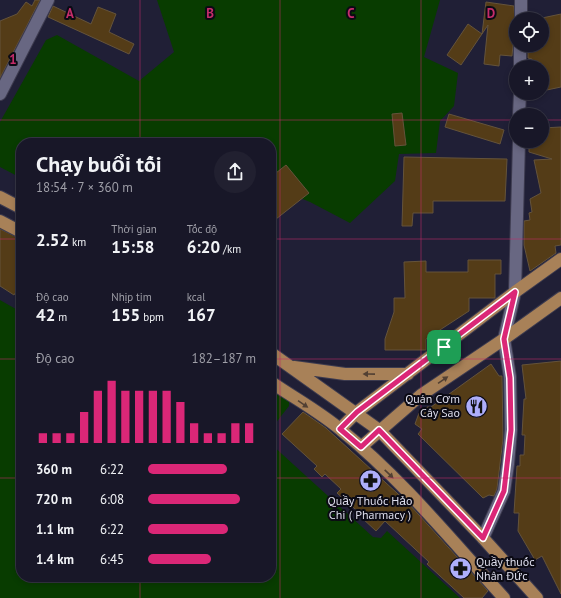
<!DOCTYPE html>
<html lang="vi">
<meta charset="utf-8">
<style>
:root{--surface:#181728;--page:#212030;--text:#f1f3f6;--muted:#9f9fa8;--line:#363645;--accent:#db2777}
body{margin:0;font-family:"PT Sans",sans-serif;background:var(--page);color:var(--text);height:100vh;display:flex;flex-direction:column;font-size:15px;white-space:nowrap}
*{box-sizing:border-box;margin:0}
p{font-size:13px;color:var(--muted)}
.icon{flex:none;width:22px;height:22px;fill:none;stroke:currentColor;stroke-width:2;stroke-linecap:round;stroke-linejoin:round}
.map{position:relative;flex:1;overflow:hidden}
.panel{position:absolute;left:16px;top:138px;width:260px;height:444px;display:flex;flex-direction:column;background:var(--surface);border-radius:16px;box-shadow:0 2px 6px #0003,0 0 0 1px var(--line)}
.panel>*{flex:none}
.buttons{position:absolute;left:509px;top:12px;display:grid;gap:8px}
.buttons a{display:grid;place-items:center;width:40px;height:40px;border-radius:50%;background:var(--surface);box-shadow:0 2px 6px #0003,0 0 0 1px var(--line);font-size:20px}
.pin{position:absolute;display:grid;place-items:center;width:34px;height:34px;color:#fff;margin:-17px;border-radius:8px;box-shadow:0 2px 6px #0006}
.round{display:grid;place-items:center;flex:none;width:42px;height:42px;border-radius:21px;background:var(--page)}
.overview{display:flex;align-items:center;justify-content:space-between;height:68px;padding:0 20px}
h1{font-size:22px;font-weight:700;line-height:30px}
.metrics{display:grid;grid-template-columns:repeat(3,1fr);gap:6px;height:68px;padding:4px 20px}
.metrics div{display:grid;align-content:center}
.metrics b{font-size:17px;font-weight:700}
.metrics small{font-size:11px;font-weight:400}
.metrics p{font-size:11px}
.chart{height:112px;padding:8px 20px}
.chart p{display:flex;justify-content:space-between}
.chart svg{width:100%;height:72px;margin-top:4px;stroke:var(--accent);stroke-width:6}
ul{padding:0 20px;list-style:none;font-size:13px}
li{display:grid;grid-template-columns:64px 48px 1fr;align-items:center;height:30px}
li i{height:10px;border-radius:5px;background:var(--accent)}
.map>svg:first-child{display:block}
</style>
<div class="map">
<svg width="561" height="598" viewBox="0 0 561 598">
<rect width="100%" height="100%" fill="#201f36"/>
<path fill="#083c00" d="M157 0H440L424 57 458 73 454 106 440 121 436 153 399 154 395 181 350 223 310 202 271 186V143H21V178L0 167V122L46 40 57 35 139 81 174 52Z
M0 300 21 312V577H271V444L373 537 381 538 387 531 460 598H0Z
M271 389 289 401V406L271 429Z"/>
<path fill="#543c17" stroke="#64533b" d="M35 0H40L0 78V21L17 14 26 2 32 6Z
M486 2 514 6 516 39 513 45 512 56 500 55 499 66 484 64 488 25 461 65 447 55 468 24 482 34Z
M53 6 91 24 98 7 116 14 109 32 134 44 129 54 48 17Z
M561 14V87L542 91V67H533L532 59 528 58V45H542V18Z
M402 113 406 145 395 146 392 114Z
M449 114 504 130 500 144 445 127Z
M561 127V245L555 246 556 253 530 271 524 245V221L530 220 529 213 532 212 530 199 541 193 534 160 552 159 529 152V141H542V128Z
M404 157 507 159 505 201H433V213H413L412 226H402Z
M286 165 309 193 271 223V177Z
M0 229 21 239V284L14 295 0 286Z
M468 260H501V274H495V298H469V311L426 339V350H385V339L394 312V298H405L404 262 426 261V272H468Z
M561 361V594L542 556 535 560 518 531 519 513H514L517 466H520V455H524L525 435H522L524 399H526L522 365Z
M491 364 499 376H502L503 439 497 489 494 496 489 495 483 498 418 434 422 429 415 424 419 413 424 415 427 407H431Z
M303 412 326 428 409 504 488 591 482 598H464L427 564 429 562 385 521 376 531 361 517 363 516 337 493 341 489 325 474 322 477 314 469 317 466 282 434Z"/>
<g fill="none" stroke-linecap="round" stroke-linejoin="round">
<defs>
<path id="minor" d="M521 19V0
M520 67V45
M0 94 48 0
M519 115 520 93
M483 538 504 491 508 464 511 430 510 377 504 339 515 292 519 141"/>
<path id="major" d="M0 197 21 208
M0 221 21 232
M271 353 379 430 483 538 537 598
M294 367 345 374H408
M271 382C294 398 320 412 341 430 402 479 452 541 504 598
M340 429 357 412 515 292 561 259
M361 447 421 395 504 339 561 298"/>
</defs>
<use href="#minor" stroke="#3d3b4f" stroke-width="14"/>
<use href="#major" stroke="#3d3b4f" stroke-width="14"/>
<use href="#minor" stroke="#686782" stroke-width="12"/>
<use href="#major" stroke="#a88158" stroke-width="12"/>
</g>
<defs><path id="oneway-solid" d="M-6-.8H1V-3.2L6.5 0L1 3.2V.8H-6Z"/></defs>
<g fill="#524033">
<use href="#oneway-solid" transform="translate(369 374) rotate(-179)"/>
<use href="#oneway-solid" transform="translate(443 380) rotate(-34)"/>
<use href="#oneway-solid" transform="translate(303 404) rotate(34)"/>
<use href="#oneway-solid" transform="translate(389 474) rotate(44)"/>
</g>
<g fill="none" stroke-linecap="round" stroke-linejoin="round">
<defs>
<path id="route" d="M515 292 504 339 510 378 511 430 504 491 483 538 379 430 361 447 340 429 357 412Z"/>
</defs>
<use href="#route" stroke="#fff" stroke-width="8"/>
<use href="#route" stroke="#db2777" stroke-width="5"/>
</g>
<path fill="none" stroke="#c52c6a" stroke-width="1" stroke-opacity="0.55" d="M140 0V143M280 0V598M421 0V598M0 120H516M542 120H561M0 239H21M271 239H561M0 359H21M271 359H561M0 478H21M271 478H561M140 577V598"/>
<defs>
<symbol id="restaurant-disc" viewBox="-11 -11 22 22"><circle r="9.5" fill="#aeaefb" stroke="#0b0a14"/><path d="M-5-6h1v4h1v-4h1v4h1v-4h1v5L-1.5 .5V6h-2V.5L-5-1ZM5-6V6H3V1.5H1.5Q1.5-4 5-6Z" fill="#111"/></symbol>
<symbol id="pharmacy-disc" viewBox="-11 -11 22 22"><circle r="9.5" fill="#aeaefb" stroke="#0b0a14"/><path d="M-2-6h4v4h4v4h-4v4h-4v-4h-4v-4h4Z" fill="#111"/></symbol>
</defs>
<g fill-rule="evenodd">
<use href="#restaurant-disc" x="464" y="394" width="25" height="25"/>
<use href="#pharmacy-disc" x="358" y="468" width="25" height="25"/>
<use href="#pharmacy-disc" x="448" y="556" width="25" height="25"/>
</g>
<g text-anchor="middle" stroke-width="4" stroke-linejoin="round" paint-order="stroke">
<g font-size="12" fill="#ddddec" stroke="#0b0a14" text-anchor="end">
<text x="460" y="403">Quán Cơm<tspan x="460" dy="14">Cây Sao</tspan></text>
<text x="370" y="505" text-anchor="middle">Quầy Thuốc Hảo<tspan x="370" dy="14">Chi ( Pharmacy )</tspan></text>
<text x="476" y="566" text-anchor="start">Quầy thuốc<tspan x="476" dy="14">Nhân Đức</tspan></text>
</g>
</g>
<g font-size="13" text-anchor="middle" font-weight="bold" fill="#c52c6a" stroke="#0b0a14" stroke-width="4" stroke-linejoin="round" paint-order="stroke">
<text x="70" y="18">A</text>
<text x="210" y="18">B</text>
<text x="351" y="18">C</text>
<text x="491" y="18">D</text>
<text x="13" y="64">1</text>
</g>
</svg>
<div class="buttons">
<a><svg class="icon" aria-label="locate" viewBox="0 0 24 24"><circle cx="12" cy="12" r="6"/><path d="M12 2v4M12 18v4M2 12h4M18 12h4"/></svg></a>
<a>+</a>
<a>−</a>
</div>
<div class="pin" style="left:444px;top:347px;background:#1e9e55"><svg class="icon" aria-label="arrive" viewBox="0 0 24 24"><path d="M6 21V4h12l-3 4 3 4H6"/></svg></div>
<section class="panel">
<div class="overview"><div><h1>Chạy buổi tối</h1><p>18:54 · 7 × 360 m</p></div><a class="round"><svg class="icon" aria-label="share" viewBox="0 0 24 24"><path d="M12 15V3M7 8l5-5 5 5M5 13v7h14v-7"/></svg></a></div>
<div class="metrics">
<div><b>2.52<small> km</small></b></div>
<div><p>Thời gian</p><b>15:58</b></div>
<div><p>Tốc độ</p><b>6:20<small> /km</small></b></div>
</div>
<div class="metrics">
<div><p>Độ cao</p><b>42<small> m</small></b></div>
<div><p>Nhịp tim</p><b>155<small> bpm</small></b></div>
<div><p>kcal</p><b>167</b></div>
</div>
<div class="chart"><p><span>Độ cao</span>182–187 m</p>
<svg viewBox="0 0 160 44" preserveAspectRatio="none"><path d="M5 44V38M15 44V38M25 44V38M35 44V25M45 44V12M55 44V6M65 44V12M75 44V12M85 44V12M95 44V12M105 44V19M115 44V32M125 44V38M135 44V38M145 44V32M155 44V32"/></svg>
</div>
<ul>
<li><b>360 m</b>6:22<i style="width:73%"></i></li>
<li><b>720 m</b>6:08<i style="width:85%"></i></li>
<li><b>1.1 km</b>6:22<i style="width:74%"></i></li>
<li><b>1.4 km</b>6:45<i style="width:58%"></i></li>
</ul>
</section>
</div>
